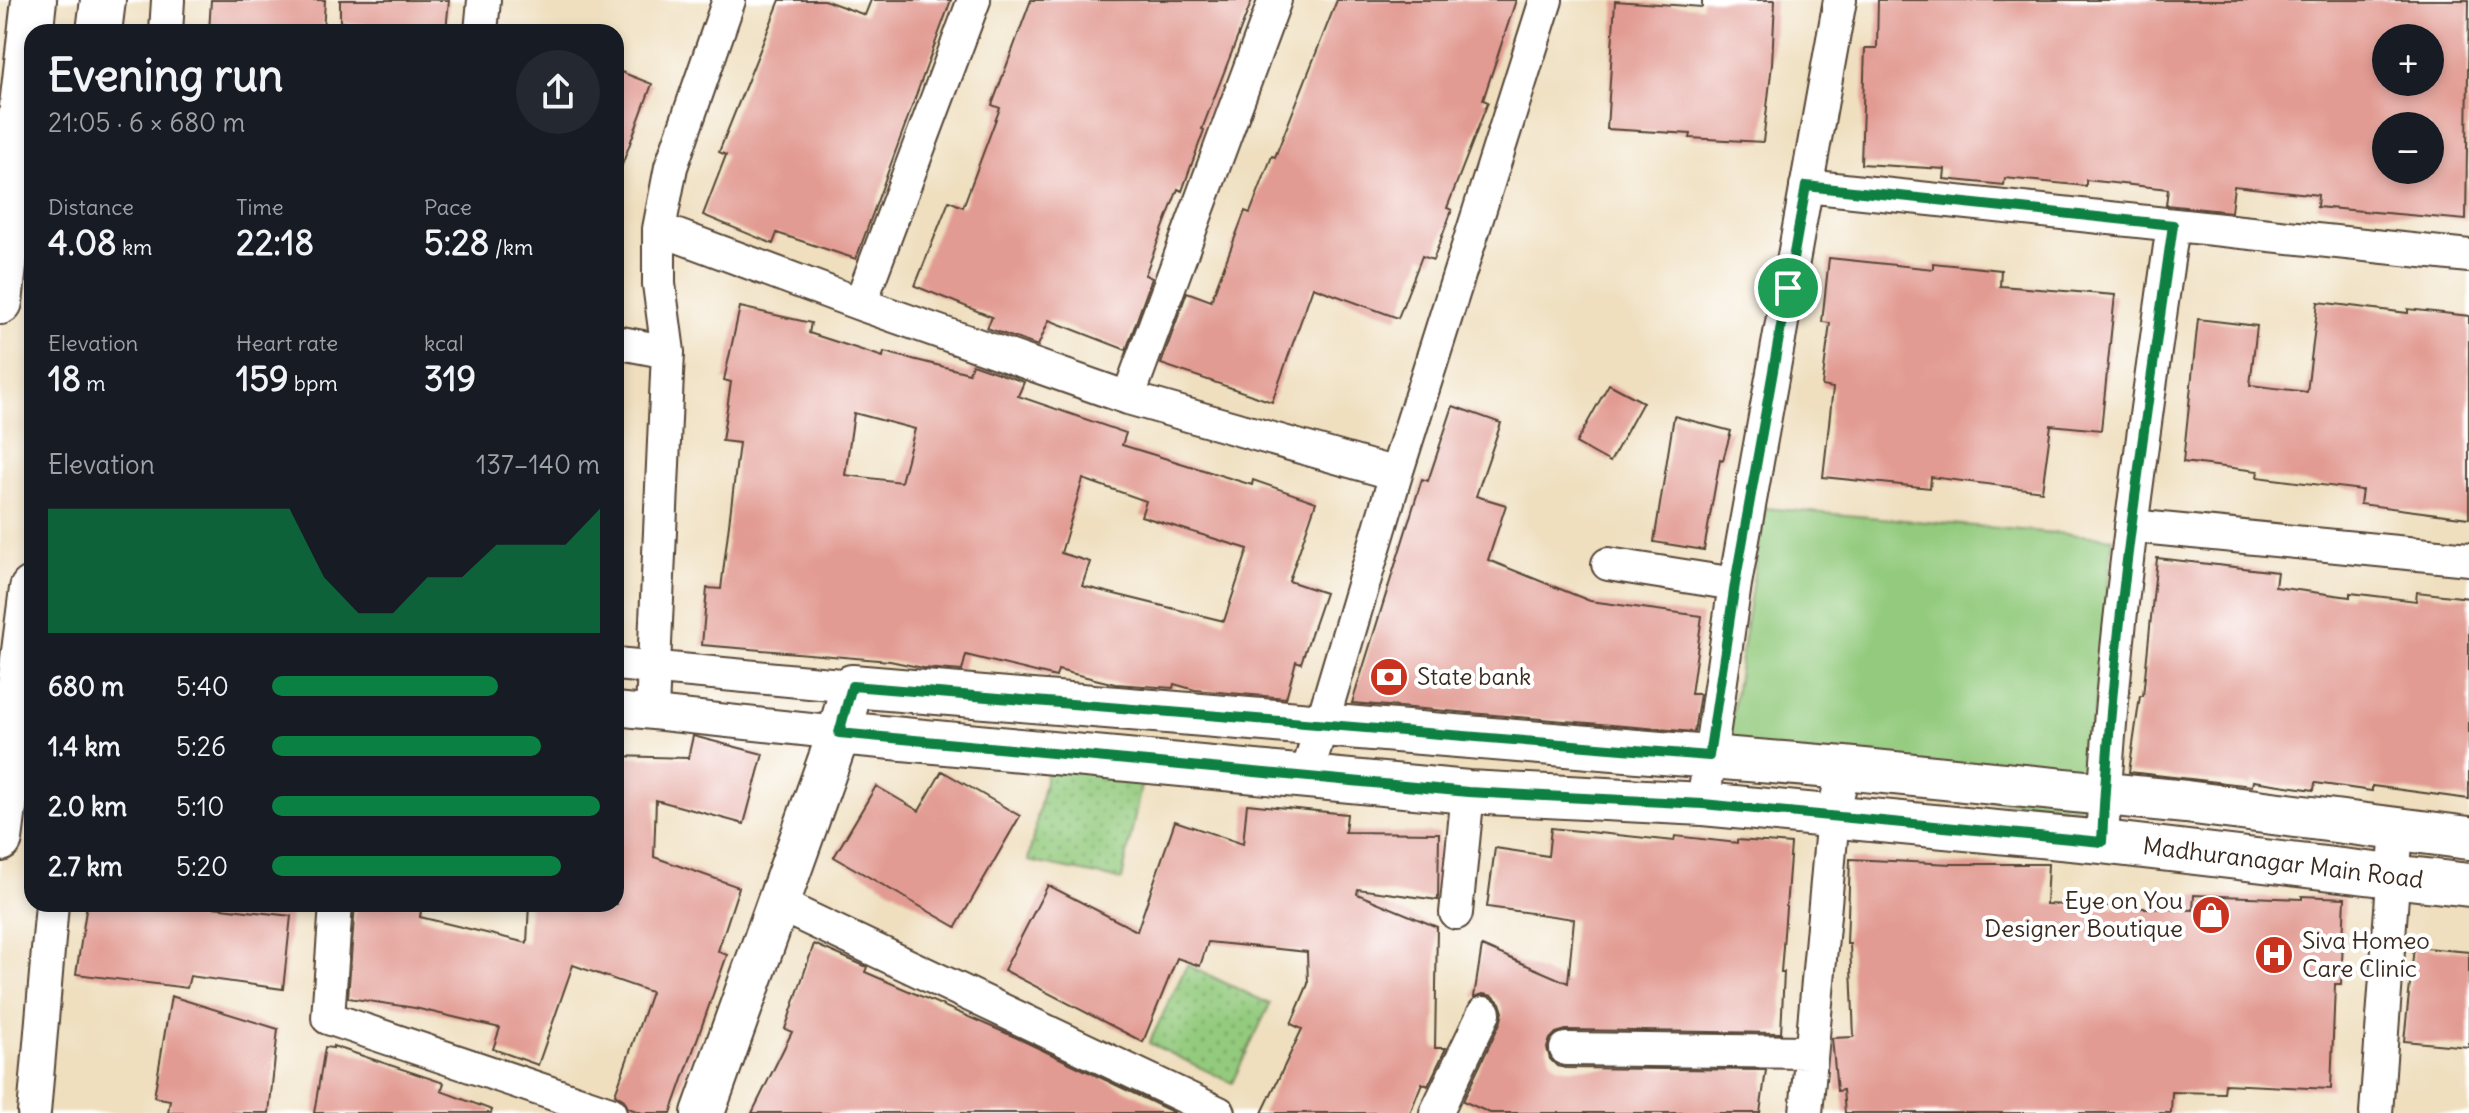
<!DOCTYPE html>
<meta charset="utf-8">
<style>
:root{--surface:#171b24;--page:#242831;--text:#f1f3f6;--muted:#9ea1a6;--accent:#0b8043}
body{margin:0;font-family:Delius,sans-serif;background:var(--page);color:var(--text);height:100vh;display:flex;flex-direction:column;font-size:30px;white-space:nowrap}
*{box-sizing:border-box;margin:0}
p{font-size:26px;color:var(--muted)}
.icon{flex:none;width:44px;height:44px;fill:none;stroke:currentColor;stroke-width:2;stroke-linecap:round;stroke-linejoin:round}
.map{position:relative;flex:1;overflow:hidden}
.panel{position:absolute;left:24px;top:24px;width:600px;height:888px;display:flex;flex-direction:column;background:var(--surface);border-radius:24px;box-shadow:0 4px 12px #0003}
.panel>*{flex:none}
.fabs{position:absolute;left:2372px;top:24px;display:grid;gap:16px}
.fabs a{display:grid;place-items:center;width:72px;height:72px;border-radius:50%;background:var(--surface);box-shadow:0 4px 12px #0003;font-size:40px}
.pin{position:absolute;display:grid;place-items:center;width:68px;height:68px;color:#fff;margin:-34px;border:4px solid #fff;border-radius:50%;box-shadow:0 2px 8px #0007}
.round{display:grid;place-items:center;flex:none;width:84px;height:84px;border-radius:42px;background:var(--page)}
.headline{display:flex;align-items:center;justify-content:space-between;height:136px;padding:0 24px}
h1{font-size:44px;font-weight:700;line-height:60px}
.figures{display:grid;grid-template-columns:repeat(3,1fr);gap:12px;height:136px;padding:8px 24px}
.figures div{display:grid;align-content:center}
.figures b{font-size:34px;font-weight:700}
.figures small{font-size:22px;font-weight:400}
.figures p{font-size:22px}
.chart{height:224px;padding:16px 24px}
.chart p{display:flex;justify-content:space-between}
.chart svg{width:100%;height:144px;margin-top:8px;fill:var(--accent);opacity:.7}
ul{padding:0 24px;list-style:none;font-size:26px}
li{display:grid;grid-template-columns:128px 96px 1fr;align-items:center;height:60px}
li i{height:20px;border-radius:10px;background:var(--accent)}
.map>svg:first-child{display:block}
</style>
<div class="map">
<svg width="2469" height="1113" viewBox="0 0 2469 1113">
<defs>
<pattern id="grass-dots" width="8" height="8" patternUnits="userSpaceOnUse" patternTransform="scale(2)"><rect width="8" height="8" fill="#93ca7d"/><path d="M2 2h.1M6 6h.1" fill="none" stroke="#79a466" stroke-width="1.8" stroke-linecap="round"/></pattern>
</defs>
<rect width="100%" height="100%" fill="#fff"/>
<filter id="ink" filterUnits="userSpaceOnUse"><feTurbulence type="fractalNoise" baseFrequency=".0125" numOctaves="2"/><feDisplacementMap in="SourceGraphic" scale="16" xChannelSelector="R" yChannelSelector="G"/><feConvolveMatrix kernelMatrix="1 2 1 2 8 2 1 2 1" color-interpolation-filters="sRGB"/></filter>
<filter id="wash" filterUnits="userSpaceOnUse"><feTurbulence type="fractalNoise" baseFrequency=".006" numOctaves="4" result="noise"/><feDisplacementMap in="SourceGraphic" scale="32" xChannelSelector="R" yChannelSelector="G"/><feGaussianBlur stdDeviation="1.8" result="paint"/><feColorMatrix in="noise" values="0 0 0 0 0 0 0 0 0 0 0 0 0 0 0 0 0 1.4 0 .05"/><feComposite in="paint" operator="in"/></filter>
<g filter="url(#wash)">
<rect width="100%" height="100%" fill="#efdfbf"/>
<path fill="url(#grass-dots)" stroke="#677a4e" stroke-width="2" d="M1050 757 1143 776 1122 880 1028 861Z
M1187 965 1270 1004 1232 1083 1149 1043Z"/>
<path fill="#93ca7d" stroke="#677a4e" stroke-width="2" d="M1764 508 2113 538 2084 808 1722 780Z"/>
<g id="blocks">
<path fill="#e29b93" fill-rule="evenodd" d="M211 0H325L323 32H209Z
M340 0H449L446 31 340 22Z
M780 0H824L865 15 871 0H951L856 259 777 233 773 244 703 215 726 155 719 152Z
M1031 0H1252L1202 129 1204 130 1182 191 1178 189 1145 275 1152 278 1126 350 1049 320 1038 346 987 328 992 317 915 286 949 201 963 207 1000 108 992 105Z
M1337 0H1516L1483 100 1488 102 1447 208 1452 210 1433 260 1422 256 1398 318 1313 287 1272 402 1161 364 1187 292 1211 301 1245 211 1250 213 1272 156 1275 157Z
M1702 0H1775L1772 64 1763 142 1690 138 1691 134 1607 129 1615 1 1702 7Z
M1878 0H2469L2466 220 2317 207 2318 195 2234 186 2231 212 2166 205 2168 189 2086 180V186L2005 178 2004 185 1944 179 1945 169 1861 164 1865 48H1877ZM2386 38H2430V82H2386ZM2386 126H2430V170H2386Z
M616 70 652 84 619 173 616 172Z
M1829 258 1933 269V263L2001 270 2000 286 2115 295 2101 430 2051 425 2042 491 1931 477 1930 488 1823 477 1833 388 1822 386 1830 323 1822 322Z
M2318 302 2408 313V309L2469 316V518L2360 504 2362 490 2257 477 2258 471 2183 462 2198 319 2257 326 2250 385 2307 392Z
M740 307 811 323 809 333 883 357 884 352 969 373 972 364 1024 382 1018 396 1126 433 1122 445 1252 485 1253 480 1316 502 1289 581 1325 593 1301 663 1296 661 1286 698 1195 690 1174 684 1173 688 1115 684 1058 670 1056 677 966 655 962 671 923 668 890 661 702 645 707 588 721 589 739 443 722 441 731 382 724 380ZM854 413 915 429 901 482 845 475ZM1083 479 1146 501 1141 516 1248 549 1224 621 1082 586 1090 562 1061 553Z
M1609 384 1643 402 1610 462 1576 443Z
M1453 406 1501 423 1476 496 1506 505 1488 560 1590 601 1702 616 1691 694H1700L1694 732 1352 703 1422 479 1428 481Z
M1674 416 1731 431 1723 460 1720 459 1704 550 1654 542Z
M2157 558 2277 572 2275 587 2350 597V593L2416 601 2417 592 2469 598V799L2372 786V791L2315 783 2314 790 2253 781 2252 786 2129 772 2140 696H2143Z
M693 736 763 754 744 824 656 800 654 857 739 887 718 951 727 955 671 1113H642L628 1108 624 1100 615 1094 651 992 573 965 538 1065 493 1049 500 1028 415 1008 348 998 355 904H422L420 917 527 943 529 904H616V756L688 758Z
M942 771 1020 816 956 927 834 857 876 786 919 811Z
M1247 804 1347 814 1345 832 1439 833 1438 900 1358 889 1357 894 1437 927 1435 1048H1446L1428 1086 1422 1083 1410 1113H1262L1302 1029 1291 1024 1308 984 1307 952 1208 942 1200 966 1177 958 1143 1042 1004 970 1048 885 1137 931 1175 821 1243 844Z
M1551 828 1674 841 1675 836 1737 843V840L1791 844 1781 972H1784L1781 1033 1566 1030 1556 1033 1550 1039 1547 1048 1550 1059 1557 1066 1566 1068 1766 1070 1760 1113H1490L1463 1101 1501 1021 1503 1012 1500 1003 1493 996 1483 994 1474 997 1482 946 1568 983 1574 919 1487 907 1495 848 1548 856Z
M1850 859 1952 864H2048L2046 904 2193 910 2194 895 2302 899V896L2345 898 2341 984H2335L2331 1089 2225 1084 2224 1093 2172 1092 2171 1113H1845L1843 1090 1837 1091 1832 1038 1854 1037 1850 944H1847Z
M87 904H186L291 916 283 989 190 976 187 988 76 974Z
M814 944 867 967 865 972 1015 1037 1175 1113H752L792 1032 785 1029Z
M2414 947 2469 952V1047L2404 1041Z
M171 996 278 1029 269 1113H168L170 1100 154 1097Z
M333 1046 444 1083 441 1091 492 1110 491 1113H314L325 1047 333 1048Z"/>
</g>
</g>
<g filter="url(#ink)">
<use href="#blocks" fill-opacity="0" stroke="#564536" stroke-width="2"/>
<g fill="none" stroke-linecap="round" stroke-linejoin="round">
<defs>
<path id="minor" d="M166 32 168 0
M481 32 484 0
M1806 186 2469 256
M659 229 860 304 1128 398 1396 474
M860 304 974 0
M616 342 668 352
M1128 398 1275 0
M2131 526 2469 559
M1608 564 1735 584
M616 664 852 686
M616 709 839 733
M652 711 668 352 659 284V229L671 167 729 0
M1306 777 1396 474 1546 0
M1703 804 1735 584 1840 0
M2102 842C2112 635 2144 430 2173 225
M336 904 328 1018 610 1113
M778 904 1219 1113
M1456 913 1468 792
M1566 1049 1810 1052
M34 1113 52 904
M1436 1113 1484 1013
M1806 1113 1833 816 1844 768
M2376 1113 2397 828"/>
<path id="tertiary" d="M839 733 1468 792 1703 804 2102 842 2469 885
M703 1113 839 733 852 686 1844 768 2186 802 2469 838"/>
<path id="secondary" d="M99 32 103 0
M0 302 34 0
M0 839 32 589"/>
</defs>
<use href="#minor" stroke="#564536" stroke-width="36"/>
<use href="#tertiary" stroke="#564536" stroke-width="46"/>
<use href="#secondary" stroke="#564536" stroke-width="48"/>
<use href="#minor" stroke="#fff" stroke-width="32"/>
<use href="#tertiary" stroke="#fff" stroke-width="42"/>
<use href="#secondary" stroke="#fff" stroke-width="44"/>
</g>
</g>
<g fill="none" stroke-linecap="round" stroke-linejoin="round" filter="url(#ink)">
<defs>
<path id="route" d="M1806 186 2173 225C2144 430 2112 635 2102 842L1703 804 1468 792 839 733 852 686 1709 756 1735 584Z"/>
</defs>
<use href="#route" stroke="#fff" stroke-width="16"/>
<use href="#route" stroke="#0b8043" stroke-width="10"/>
</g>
<defs>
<symbol id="bank-disc" viewBox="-11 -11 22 22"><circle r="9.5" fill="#c8321e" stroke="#fff"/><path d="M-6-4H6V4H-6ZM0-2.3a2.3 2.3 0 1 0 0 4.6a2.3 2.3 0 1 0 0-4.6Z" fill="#fff"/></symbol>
<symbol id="shop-disc" viewBox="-11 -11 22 22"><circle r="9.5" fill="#c8321e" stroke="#fff"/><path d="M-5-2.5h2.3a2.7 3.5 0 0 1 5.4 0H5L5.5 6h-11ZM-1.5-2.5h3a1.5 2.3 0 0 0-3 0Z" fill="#fff"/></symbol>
<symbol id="hospital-disc" viewBox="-11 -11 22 22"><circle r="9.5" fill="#c8321e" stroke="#fff"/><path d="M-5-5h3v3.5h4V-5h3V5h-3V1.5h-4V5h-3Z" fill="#fff"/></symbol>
</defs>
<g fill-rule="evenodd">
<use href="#bank-disc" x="1367" y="655" width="44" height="44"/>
<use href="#shop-disc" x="2189" y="893" width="44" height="44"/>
<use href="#hospital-disc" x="2252" y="933" width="44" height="44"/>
</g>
<g text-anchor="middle" stroke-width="8" stroke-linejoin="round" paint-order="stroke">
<g font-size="24" fill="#3b2a1e" stroke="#fff" text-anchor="start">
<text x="1417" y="685">State bank</text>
<text x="2183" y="909" text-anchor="end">Eye on You<tspan x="2183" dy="28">Designer Boutique</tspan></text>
<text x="2302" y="949">Siva Homeo<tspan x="2302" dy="28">Care Clinic</tspan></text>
</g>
<g font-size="24" fill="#3b2a1e" stroke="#fff">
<text transform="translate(2283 863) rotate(7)" y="8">Madhuranagar Main Road</text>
</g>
</g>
</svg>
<div class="fabs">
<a>+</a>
<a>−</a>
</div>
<div class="pin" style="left:1788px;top:288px;background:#1e9e55"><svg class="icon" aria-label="arrive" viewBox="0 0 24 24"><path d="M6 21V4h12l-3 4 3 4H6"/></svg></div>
<section class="panel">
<div class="headline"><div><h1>Evening run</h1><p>21:05 · 6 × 680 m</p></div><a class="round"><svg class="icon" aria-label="share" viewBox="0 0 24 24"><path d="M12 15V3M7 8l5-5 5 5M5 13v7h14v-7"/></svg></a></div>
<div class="figures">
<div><p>Distance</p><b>4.08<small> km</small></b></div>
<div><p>Time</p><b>22:18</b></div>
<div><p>Pace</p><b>5:28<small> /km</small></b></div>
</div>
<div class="figures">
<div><p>Elevation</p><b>18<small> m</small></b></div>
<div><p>Heart rate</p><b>159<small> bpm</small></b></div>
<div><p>kcal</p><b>319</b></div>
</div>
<div class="chart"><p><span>Elevation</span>137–140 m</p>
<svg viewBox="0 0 160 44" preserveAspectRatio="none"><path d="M0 44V6L10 6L20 6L30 6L40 6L50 6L60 6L70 6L80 27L90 38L100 38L110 27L120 27L130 17L140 17L150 17L160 6V44z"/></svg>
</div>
<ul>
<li><b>680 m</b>5:40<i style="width:69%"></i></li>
<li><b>1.4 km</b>5:26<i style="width:82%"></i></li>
<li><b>2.0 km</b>5:10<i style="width:100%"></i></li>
<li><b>2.7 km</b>5:20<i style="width:88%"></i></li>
</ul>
</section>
</div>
